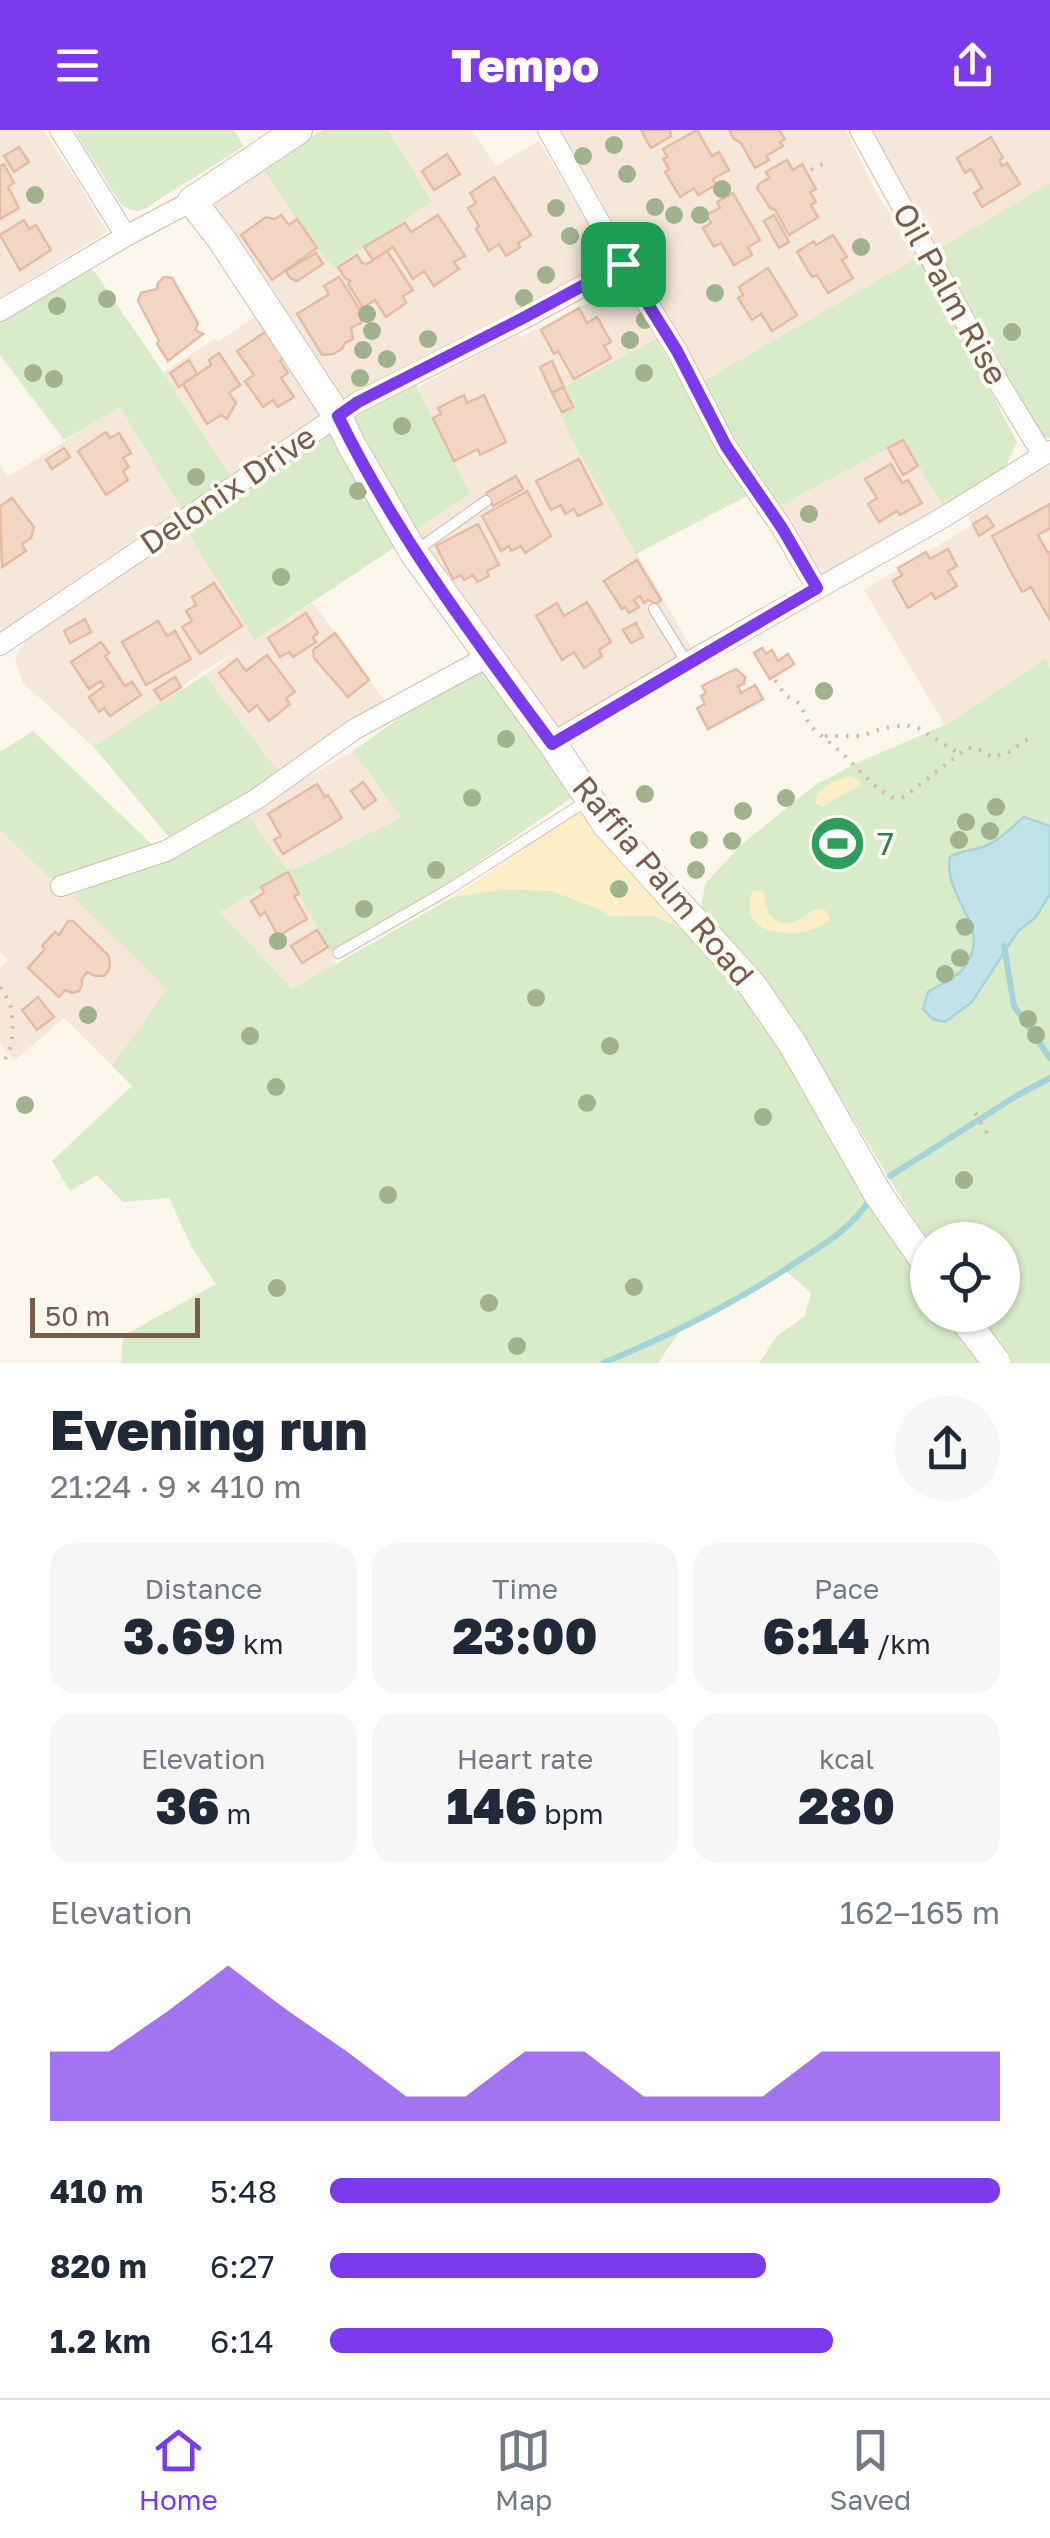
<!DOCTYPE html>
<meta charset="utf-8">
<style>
:root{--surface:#fff;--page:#f6f6f7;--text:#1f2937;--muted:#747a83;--line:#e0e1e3;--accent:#7c3aed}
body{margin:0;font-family:"Golos Text",sans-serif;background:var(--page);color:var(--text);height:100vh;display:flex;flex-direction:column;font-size:38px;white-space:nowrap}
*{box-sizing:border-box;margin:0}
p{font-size:32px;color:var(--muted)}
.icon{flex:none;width:55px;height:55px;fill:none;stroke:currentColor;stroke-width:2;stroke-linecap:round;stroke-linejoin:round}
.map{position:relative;height:1233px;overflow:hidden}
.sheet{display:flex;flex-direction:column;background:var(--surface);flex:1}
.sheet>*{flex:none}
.controls{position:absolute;left:910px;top:1092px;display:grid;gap:20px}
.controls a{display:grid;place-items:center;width:110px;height:110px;border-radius:50%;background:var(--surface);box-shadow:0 2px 8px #0004;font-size:50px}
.scale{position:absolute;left:30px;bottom:25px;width:170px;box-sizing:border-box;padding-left:10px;border:5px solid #7a5c4d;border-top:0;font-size:28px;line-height:35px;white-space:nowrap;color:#7a5c4d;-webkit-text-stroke:8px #fffaf3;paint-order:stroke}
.pin{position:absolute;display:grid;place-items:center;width:85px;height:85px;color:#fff;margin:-42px;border-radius:20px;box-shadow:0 5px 15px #0006}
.round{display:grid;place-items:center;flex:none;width:105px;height:105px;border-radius:52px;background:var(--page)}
.head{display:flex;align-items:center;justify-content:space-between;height:170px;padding:0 50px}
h1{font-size:55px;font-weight:800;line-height:75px}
.metrics{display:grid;grid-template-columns:repeat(3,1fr);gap:15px;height:170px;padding:10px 50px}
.metrics div{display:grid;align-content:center;border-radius:25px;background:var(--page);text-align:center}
.metrics b{font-size:50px;font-weight:800}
.metrics small{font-size:28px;font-weight:400}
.metrics p{font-size:28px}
.chart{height:280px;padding:20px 50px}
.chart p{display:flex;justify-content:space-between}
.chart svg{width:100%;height:180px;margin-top:10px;fill:var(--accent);opacity:.7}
ul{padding:0 50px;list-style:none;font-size:32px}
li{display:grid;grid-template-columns:160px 120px 1fr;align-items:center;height:75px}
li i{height:25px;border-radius:12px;background:var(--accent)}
header{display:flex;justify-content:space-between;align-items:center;height:130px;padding:0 50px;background:var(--accent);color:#fff;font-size:45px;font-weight:800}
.menu{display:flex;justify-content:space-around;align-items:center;height:140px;border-top:2px solid var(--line);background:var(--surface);font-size:28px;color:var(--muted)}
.menu a{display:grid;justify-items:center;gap:5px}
.menu .active{color:var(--accent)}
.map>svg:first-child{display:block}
</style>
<header><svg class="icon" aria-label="menu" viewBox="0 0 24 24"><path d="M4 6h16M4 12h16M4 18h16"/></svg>Tempo<svg class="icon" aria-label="share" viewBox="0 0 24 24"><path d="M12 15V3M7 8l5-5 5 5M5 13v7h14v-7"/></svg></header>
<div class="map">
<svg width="1050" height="1233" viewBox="0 0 1050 1233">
<rect width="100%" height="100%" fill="#fdf6ec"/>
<path fill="#f5e8da" d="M0 0H43L78 52 107 102 0 168Z
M388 0H472L496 36 539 11 603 119 604 132 536 174 514 181 342 272 214 78 222 64 263 39 431 72Z
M561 0H846L877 64 918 127 703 251Z
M867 0H1050V53L936 120Z
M617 158 633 168 656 209 553 262 572 310 693 521 557 598 409 404 469 363 418 257 517 204 521 207Z
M263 181 328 280 233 350 163 242 215 209 218 212Z
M120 276 184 383 130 412 23 486 12 500 0 507V335L8 347Z
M903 310 943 376 838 437 825 441 812 434 778 377Z
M1050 335V538L1044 528 945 595 864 460 972 395 968 386Z
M184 397 255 509 313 473 387 574 281 645 205 545 237 521 203 541 151 581 93 616 23 553 15 528 32 500Z
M353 621 403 688 328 817 337 836 292 859 220 782 288 742 246 683Z
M0 699 51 749 71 765 168 859 112 936 64 888 14 931 0 914V838L8 830 0 822Z"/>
<path fill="#d8ecc9" d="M74 0H234L244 16 155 72C142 83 135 84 121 74Z
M323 0H388L432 72 334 137 317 118 263 39Z
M1050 53V308L1040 307 936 120Z
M918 127 965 211 1017 312 1006 336 943 376 903 310 778 377 741 325 703 251Z
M92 138 163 242 233 350 184 383 120 277 64 310 0 225V191Z
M656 209 749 365 636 424 572 310 552 263Z
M413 248 470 364 409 404 352 288 357 279Z
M337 295 398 415 255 510 184 397Z
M1045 528 1050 539V1233H1010L974 1185H1002V1110L927 1111 804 907 701 779 705 754 740 716 815 655 859 632 945 595Z
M479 539 487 541 580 662 451 751 330 822 288 743 220 782 292 859 453 767 506 759 552 761 600 779 608 786H655L715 815 927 1143 928 1185H958L993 1233H759L777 1206 805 1186 811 1163 785 1140 747 1165 681 1199 658 1233H121L123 1206 216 1154 192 1118 169 1068 123 1072 97 1045 70 1061 52 1031 132 956 112 936 167 859 71 765 170 727 246 683 289 742 402 688 353 621 457 547Z
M205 545 281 645 172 711 93 616Z
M33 601 157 719 51 749 0 700V622Z"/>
<path fill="#fcefc7" d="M851 646 861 651 860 657 839 666 823 677 815 673 818 662 832 652Z
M587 675 715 815 656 786H608L600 779 552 761 506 759 453 767Z
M760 760 765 763C763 780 774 799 794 792 802 789 808 782 816 780 824 778 824 780 830 785V790C804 812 735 809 752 762Z"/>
<path fill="#bfe3e8" stroke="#a5d3da" stroke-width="2.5" d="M1024 687 1050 696V764L1035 788 1018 801 972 872 945 892 933 889 923 879 928 862C938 855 954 849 962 840 997 798 942 770 950 727 961 720 971 721 983 717 999 711 1011 698 1024 687Z"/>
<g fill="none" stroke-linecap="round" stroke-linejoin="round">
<path stroke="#a5d3da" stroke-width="6" d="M1004 816 1014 876 1050 928
M890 1046 1018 965 1050 948
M603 1233C671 1205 735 1173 795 1133 826 1113 851 1099 871 1068"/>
</g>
<path fill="#f3d5c3" stroke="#e6bba3" stroke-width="2.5" d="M641 0H670L671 6 651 18Z
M697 0 712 26 719 22 729 40 713 49 716 55 698 65 694 58 680 67 665 42 669 39 663 29 667 27 663 19Z
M729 0H779L785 9 780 12 783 16 766 26 769 30 755 38 741 13 734 9Z
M991 7 1003 28 999 30 1002 36 1007 33 1020 54 982 77 974 63 982 58 971 39 965 43 957 28Z
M19 17 29 32 14 42 4 26Z
M447 24 460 44 434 60 422 41Z
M787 30 793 40 802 34 816 59 810 62 816 72 811 75 818 87 789 105 775 80 770 78 757 58 759 54 769 48 766 42Z
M4 34 14 53 8 57 19 78 0 89V36Z
M494 47 531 105 518 113 520 117 506 126 499 114 489 121 476 99 479 96 468 78 476 73 470 63Z
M733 63 760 110 748 117 752 125 734 135 721 113 714 117 703 98 711 93 706 85 720 78 717 72Z
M281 85 289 95 297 89 317 118 272 150 241 105 266 87 275 89Z
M438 85 465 126 454 132 459 139 434 156 424 141 413 149 393 117 373 130 364 117 405 93 411 102Z
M774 85 789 112 779 118 764 91Z
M24 90 29 99 36 95 51 120 20 140 0 105Z
M833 105 847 127 842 130 853 148 828 163 817 145 812 147 797 122 814 111 816 115Z
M387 121 413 160 403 166 406 173 386 187 375 170 363 178 348 154 350 151 345 148 338 137 357 125 362 133 367 134Z
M316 123 323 134 297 151 290 148 286 141Z
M768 138 797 185 772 201 761 184 752 190 738 168 743 165 739 157Z
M164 147 172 148 198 193 195 200 203 204 168 231 157 214 159 211 138 171 141 163 157 159 158 153Z
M339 147 362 183 361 193 351 198 353 209 345 213 342 219 333 224 322 225 297 184 329 164 324 156Z
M579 178 587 193 597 187 611 212 604 216 611 228 574 249 558 221 554 224 541 200Z
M268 200 286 227 280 231 288 243 281 248 294 267 278 277 273 270 263 277 245 251 254 245 237 221Z
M219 223 240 255 229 263 236 273 227 289 221 285 207 294 183 254 211 235 209 230Z
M189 230 197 244 179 257 170 243Z
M552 231 564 257 552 263 540 237Z
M563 257 573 277 562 282 552 263Z
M464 265 467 273 484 265 506 312 480 325 478 319 454 331 433 288 441 284 438 278Z
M106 302 110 308 119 303 131 323 123 328 129 337 123 341 128 350 106 365 78 321Z
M903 310 918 336 903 345 888 318Z
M64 318 70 327 52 339 46 330Z
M579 329 602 374 578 386 574 379 565 384 561 375 551 380 536 351Z
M891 334 902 353 908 350 922 373 900 385 897 381 879 392 868 374 877 368 865 349Z
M516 346 523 359 493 376 486 363Z
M527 361 551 406 525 423 521 416 511 421 509 416 501 421 482 386Z
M12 368 34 397 31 408 22 414 26 421 2 437 0 376Z
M1050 374V398L1038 405 1048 423 1050 422V490L1031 457 1022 462 992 406Z
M987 386 994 396 979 406 973 394Z
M478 394 499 435 487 441 489 446 477 452 473 445 464 450 461 445 453 449 436 416Z
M948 419 957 436 948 441 957 456 935 469 932 463 908 478 893 451 902 445 898 438 926 422 930 429Z
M637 430 661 470 656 474 648 470 644 473 640 466 634 470 639 477 629 483 625 477 622 479 604 451Z
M214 453 242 496 200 524 182 497 192 491 186 481 196 475 192 467Z
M587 472 611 512 599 520 602 526 584 538 574 522 562 530 536 486 557 473 564 486Z
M306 483 318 503 313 507 316 512 293 527 289 522 280 527 268 508Z
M85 489 91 502 70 513 64 501Z
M158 491 167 506 175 501 191 529 146 555 122 512Z
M636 493 643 507 631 513 623 500Z
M335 503 369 550 348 567 314 528 313 520Z
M101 512 109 523 105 526 125 556 132 552 141 565 110 586 104 578 99 582 89 567 104 556 101 551 89 559 71 532Z
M762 518 766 524 772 520 778 531 788 524 794 534 770 549 754 523Z
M267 525 295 562 286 568 290 574 269 591 257 575 249 582 219 543 237 529 246 541Z
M736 539 745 547 744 554 738 556 741 563 755 555 763 569 708 599 697 578 705 574 701 566 706 563 702 556Z
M175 547 181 557 161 570 154 560Z
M363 652 376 670 364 679 351 661Z
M317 654 325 667 328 665 342 688 283 724 274 710 281 706 268 684Z
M288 742 299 764 294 766 307 789 278 806 265 782 260 786 251 771 264 763 261 757Z
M68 791H73L108 825 110 832 109 840 104 846H95L87 842 82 849V855L79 861 72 863 65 860 59 867 28 838 45 819 42 816 55 802 59 805Z
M317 800 328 817 302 833 291 816Z
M38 867 54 887 37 900 22 880Z"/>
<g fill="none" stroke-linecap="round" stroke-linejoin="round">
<defs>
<path id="lane" d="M414 422 486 371
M654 479 687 533
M338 823 446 761 588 670"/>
<path id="street" d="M60 0 126 106
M548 0 623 134 677 221 726 316 782 398 817 458
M860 0 999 253 1043 325
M0 181 126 106 192 71
M0 515 358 272 523 189 623 134
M552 613 687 533 944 387 1050 321
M61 756 166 721 255 670 355 599 489 526"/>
<path id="secondary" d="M298 0 192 71 222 110 338 287 352 316 414 423 552 613 607 695 752 855 792 913 878 1064 928 1136
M961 1185 997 1233"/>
</defs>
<use href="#lane" stroke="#d1beb0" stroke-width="12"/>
<use href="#street" stroke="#d1beb0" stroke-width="22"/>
<use href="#secondary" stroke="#d6c0b0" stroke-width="30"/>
<path stroke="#d9b8a5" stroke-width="4" stroke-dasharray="2.5 8" stroke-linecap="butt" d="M811 40 823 34
M775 550 785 565 800 574 810 596 842 623 879 660 894 668 904 667 967 618H976L993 627 1009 622 1031 607
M825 606H861L881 599 906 595 918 598 960 624
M0 857C4 864 10 871 11 879 14 896 14 923 0 934
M975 983 988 1005"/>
<use href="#lane" stroke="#fff" stroke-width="10"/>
<use href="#street" stroke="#fff" stroke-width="20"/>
<use href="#secondary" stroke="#fff" stroke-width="28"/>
</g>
<g fill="#a0b28e">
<circle cx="614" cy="15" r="9"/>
<circle cx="583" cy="26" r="9"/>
<circle cx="627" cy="44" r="9"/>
<circle cx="722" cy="59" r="9"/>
<circle cx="35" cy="65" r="9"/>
<circle cx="655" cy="77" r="9"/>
<circle cx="556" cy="78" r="9"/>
<circle cx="674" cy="85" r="9"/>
<circle cx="700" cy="85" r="9"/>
<circle cx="638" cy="101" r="9"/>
<circle cx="570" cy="106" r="9"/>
<circle cx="861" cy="117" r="9"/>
<circle cx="649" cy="121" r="9"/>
<circle cx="546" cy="145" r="9"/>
<circle cx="715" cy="163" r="9"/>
<circle cx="524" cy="168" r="9"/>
<circle cx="107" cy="169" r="9"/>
<circle cx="57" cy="176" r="9"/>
<circle cx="367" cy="184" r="9"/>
<circle cx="645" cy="190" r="9"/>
<circle cx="372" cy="201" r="9"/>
<circle cx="1012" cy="202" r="9"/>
<circle cx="428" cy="209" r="9"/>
<circle cx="630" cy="210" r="9"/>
<circle cx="363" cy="220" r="9"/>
<circle cx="387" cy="229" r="9"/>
<circle cx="33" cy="243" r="9"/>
<circle cx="644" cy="243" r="9"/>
<circle cx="360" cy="248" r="9"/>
<circle cx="54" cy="249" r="9"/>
<circle cx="402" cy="296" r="9"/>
<circle cx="196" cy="347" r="9"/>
<circle cx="358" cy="361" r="9"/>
<circle cx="809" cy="384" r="9"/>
<circle cx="281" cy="447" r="9"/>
<circle cx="824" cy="561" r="9"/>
<circle cx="506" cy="609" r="9"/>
<circle cx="645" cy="664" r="9"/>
<circle cx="472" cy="668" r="9"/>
<circle cx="786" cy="668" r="9"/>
<circle cx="996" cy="677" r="9"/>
<circle cx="743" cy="681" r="9"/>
<circle cx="966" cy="692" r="9"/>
<circle cx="990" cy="701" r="9"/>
<circle cx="699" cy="710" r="9"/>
<circle cx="959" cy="710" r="9"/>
<circle cx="732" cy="711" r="9"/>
<circle cx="436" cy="740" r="9"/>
<circle cx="696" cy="740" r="9"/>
<circle cx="619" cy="759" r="9"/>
<circle cx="364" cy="779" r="9"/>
<circle cx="965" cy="797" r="9"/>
<circle cx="278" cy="811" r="9"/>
<circle cx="960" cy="828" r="9"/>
<circle cx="945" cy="844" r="9"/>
<circle cx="536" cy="868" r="9"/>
<circle cx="88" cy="885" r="9"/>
<circle cx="1028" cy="889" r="9"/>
<circle cx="1036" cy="905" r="9"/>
<circle cx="250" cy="906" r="9"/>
<circle cx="610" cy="916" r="9"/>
<circle cx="276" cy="957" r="9"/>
<circle cx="587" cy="973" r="9"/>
<circle cx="25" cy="975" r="9"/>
<circle cx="763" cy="987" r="9"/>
<circle cx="964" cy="1050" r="9"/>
<circle cx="388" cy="1065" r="9"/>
<circle cx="634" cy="1157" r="9"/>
<circle cx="277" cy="1158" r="9"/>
<circle cx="489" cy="1173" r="9"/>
<circle cx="517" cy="1216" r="9"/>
</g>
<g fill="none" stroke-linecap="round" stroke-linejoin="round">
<defs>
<path id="route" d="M623 134 677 221 726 316 782 398 817 458 552 614C474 508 396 405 338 286L358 272 523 188Z"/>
</defs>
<use href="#route" stroke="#fff" stroke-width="20"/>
<use href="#route" stroke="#7c3aed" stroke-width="12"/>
</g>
<defs>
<symbol id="stadium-disc" viewBox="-11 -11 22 22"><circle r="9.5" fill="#2e9e5b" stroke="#fffaf3"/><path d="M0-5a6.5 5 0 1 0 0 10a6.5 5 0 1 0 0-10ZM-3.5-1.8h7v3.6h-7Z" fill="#fff"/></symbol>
</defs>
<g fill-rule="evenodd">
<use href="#stadium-disc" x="806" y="682" width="63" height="63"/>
</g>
<g text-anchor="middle" stroke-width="8" stroke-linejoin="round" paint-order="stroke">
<g font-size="32" fill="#7a5c4d" stroke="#fffaf3">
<text transform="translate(950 164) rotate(61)" y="11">Oil Palm Rise</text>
<text transform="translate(228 360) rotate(-34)" y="11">Delonix Drive</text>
<text transform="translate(663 751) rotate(50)" y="11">Raffia Palm Road</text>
</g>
<g font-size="32" fill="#27864d" stroke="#fffaf3" text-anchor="start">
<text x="877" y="725">7</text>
</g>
</g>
</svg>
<div class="controls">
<a><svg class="icon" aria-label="locate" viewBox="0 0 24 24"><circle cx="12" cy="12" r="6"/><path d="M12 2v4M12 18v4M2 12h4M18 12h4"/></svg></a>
</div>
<div class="scale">50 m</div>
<div class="pin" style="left:623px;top:134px;background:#1e9e55"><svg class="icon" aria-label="arrive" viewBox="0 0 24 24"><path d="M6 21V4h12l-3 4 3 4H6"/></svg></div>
</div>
<section class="sheet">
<div class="head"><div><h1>Evening run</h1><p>21:24 · 9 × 410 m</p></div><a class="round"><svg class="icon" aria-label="share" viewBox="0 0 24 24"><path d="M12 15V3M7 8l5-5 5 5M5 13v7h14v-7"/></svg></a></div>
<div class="metrics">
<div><p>Distance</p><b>3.69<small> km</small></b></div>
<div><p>Time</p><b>23:00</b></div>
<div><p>Pace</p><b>6:14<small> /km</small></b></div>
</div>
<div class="metrics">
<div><p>Elevation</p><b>36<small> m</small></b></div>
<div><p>Heart rate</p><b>146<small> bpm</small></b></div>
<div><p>kcal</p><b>280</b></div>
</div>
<div class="chart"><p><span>Elevation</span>162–165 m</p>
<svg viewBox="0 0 160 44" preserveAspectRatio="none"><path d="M0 44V27L10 27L20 17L30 6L40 17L50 27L60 38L70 38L80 27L90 27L100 38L110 38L120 38L130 27L140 27L150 27L160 27V44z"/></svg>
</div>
<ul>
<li><b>410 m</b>5:48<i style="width:100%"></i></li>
<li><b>820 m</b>6:27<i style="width:65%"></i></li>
<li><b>1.2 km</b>6:14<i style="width:75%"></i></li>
</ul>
</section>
<nav class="menu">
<a class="active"><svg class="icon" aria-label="home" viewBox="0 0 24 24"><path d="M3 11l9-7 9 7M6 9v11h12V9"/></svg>Home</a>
<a><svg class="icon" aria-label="map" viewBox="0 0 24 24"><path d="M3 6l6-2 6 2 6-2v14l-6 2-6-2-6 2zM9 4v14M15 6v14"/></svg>Map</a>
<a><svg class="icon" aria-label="saved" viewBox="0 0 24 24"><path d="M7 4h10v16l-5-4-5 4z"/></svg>Saved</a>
</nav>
